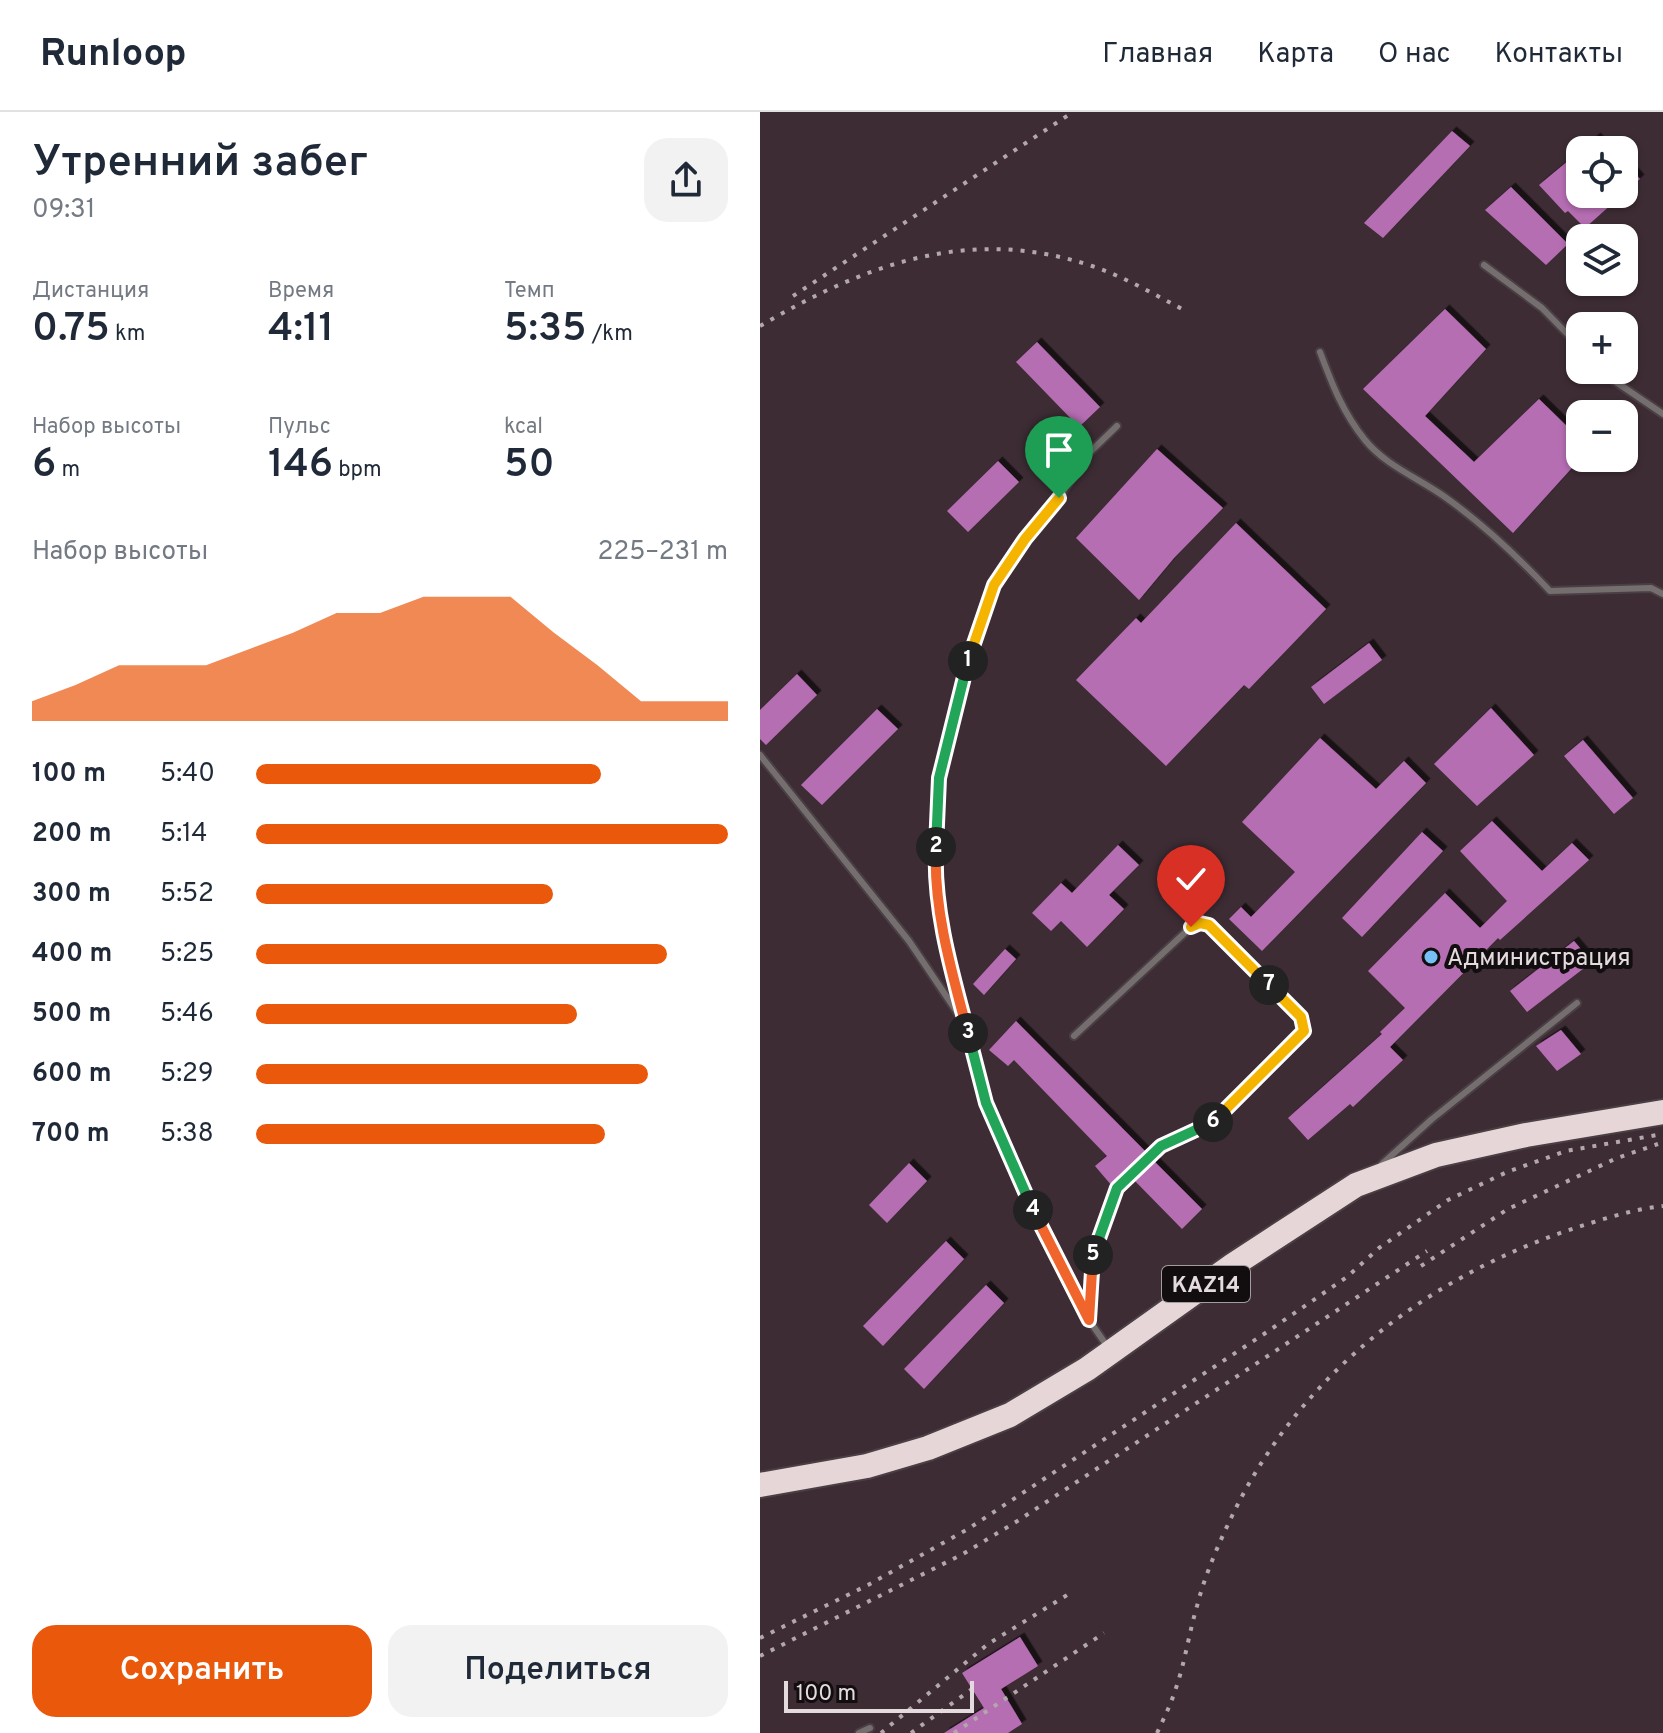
<!DOCTYPE html>
<html lang="ru">
<meta charset="utf-8">
<style>
:root{--surface:#fff;--page:#f2f2f3;--text:#1f2937;--muted:#747a83;--line:#e0e1e3;--accent:#ea580c}
body{margin:0;font-family:Overpass,sans-serif;background:var(--page);color:var(--text);height:100vh;display:flex;flex-direction:column;font-size:30px;white-space:nowrap}
*{box-sizing:border-box;margin:0}
p{font-size:26px;color:var(--muted)}
.icon{flex:none;width:44px;height:44px;fill:none;stroke:currentColor;stroke-width:2;stroke-linecap:round;stroke-linejoin:round}
.map{position:relative;flex:1;overflow:hidden}
.side{display:flex;flex-direction:column;background:var(--surface);width:760px}
.side>*{flex:none}
.fabs{position:absolute;left:806px;top:24px;display:grid;gap:16px}
.fabs a{display:grid;place-items:center;width:72px;height:72px;border-radius:16px;background:var(--surface);box-shadow:0 2px 6px #0004;font-size:40px}
.scale{position:absolute;left:24px;bottom:20px;width:190px;box-sizing:border-box;padding-left:8px;border:4px solid #e3dbde;border-top:0;font-size:22px;line-height:28px;white-space:nowrap;color:#e3dbde;-webkit-text-stroke:6px #120d0f;paint-order:stroke}
.pin{position:absolute;display:grid;place-items:center;width:68px;height:68px;color:#fff;margin:-82px -34px;border-radius:50% 50% 50% 0;rotate:-45deg;box-shadow:0 0 8px #0007}
.pin .icon{rotate:45deg}
.km{position:absolute;width:40px;height:40px;margin:-20px;border-radius:50%;background:#222;color:#fff;font-size:22px;line-height:40px;text-align:center}
.round{display:grid;place-items:center;flex:none;width:84px;height:84px;border-radius:24px;background:var(--page)}
.headline{display:flex;align-items:center;justify-content:space-between;height:136px;padding:0 32px}
h1{font-size:44px;font-weight:600;line-height:60px}
.stats{display:grid;grid-template-columns:repeat(3,1fr);gap:12px;height:136px;padding:8px 32px}
.stats div{display:grid;align-content:center}
.stats b{font-size:40px;font-weight:600}
.stats small{font-size:22px;font-weight:400}
.stats p{font-size:22px}
.chart{height:224px;padding:16px 32px}
.chart p{display:flex;justify-content:space-between}
.chart svg{width:100%;height:144px;margin-top:8px;fill:var(--accent);opacity:.7}
.cta{display:flex;gap:16px;margin-top:auto;padding:16px 32px}
.cta a{flex:1;height:92px;border-radius:24px;background:var(--accent);color:#fff;font-size:32px;font-weight:600;line-height:92px;text-align:center}
.cta a+a{background:var(--page);color:var(--text)}
ul{padding:0 32px;list-style:none;font-size:26px}
li{display:grid;grid-template-columns:128px 96px 1fr;align-items:center;height:60px}
li i{height:20px;border-radius:10px;background:var(--accent)}
header{display:flex;align-items:center;gap:48px;box-sizing:border-box;height:112px;padding:0 40px;background:var(--surface);border-bottom:2px solid var(--line)}
header strong{font-size:38px}
nav{display:flex;gap:44px;margin-inline-start:auto;font-size:28px}
main{display:flex;flex:1;min-height:0}
.map>svg:first-child{display:block}
</style>
<header>
<strong>Runloop</strong>
<nav><a>Главная</a><a>Карта</a><a>О нас</a><a>Контакты</a></nav>
</header>
<main>
<section class="side">
<div class="headline"><div><h1>Утренний забег</h1><p>09:31</p></div><a class="round"><svg class="icon" aria-label="share" viewBox="0 0 24 24"><path d="M12 15V3M7 8l5-5 5 5M5 13v7h14v-7"/></svg></a></div>
<div class="stats">
<div><p>Дистанция</p><b>0.75<small> km</small></b></div>
<div><p>Время</p><b>4:11</b></div>
<div><p>Темп</p><b>5:35<small> /km</small></b></div>
</div>
<div class="stats">
<div><p>Набор высоты</p><b>6<small> m</small></b></div>
<div><p>Пульс</p><b>146<small> bpm</small></b></div>
<div><p>kcal</p><b>50</b></div>
</div>
<div class="chart"><p><span>Набор высоты</span>225–231 m</p>
<svg viewBox="0 0 160 44" preserveAspectRatio="none"><path d="M0 44V38L10 33L20 27L30 27L40 27L50 22L60 17L70 11L80 11L90 6L100 6L110 6L120 17L130 27L140 38L150 38L160 38V44z"/></svg>
</div>
<ul>
<li><b>100 m</b>5:40<i style="width:73%"></i></li>
<li><b>200 m</b>5:14<i style="width:100%"></i></li>
<li><b>300 m</b>5:52<i style="width:63%"></i></li>
<li><b>400 m</b>5:25<i style="width:87%"></i></li>
<li><b>500 m</b>5:46<i style="width:68%"></i></li>
<li><b>600 m</b>5:29<i style="width:83%"></i></li>
<li><b>700 m</b>5:38<i style="width:74%"></i></li>
</ul>
<div class="cta"><a>Сохранить</a><a>Поделиться</a></div>
</section>
<div class="map">
<svg width="903" height="1621" viewBox="0 0 903 1621">
<defs>
<filter id="shadow"><feDropShadow dx="4.5" dy="-4.5" stdDeviation="0" flood-color="#0009"/></filter>
</defs>
<rect width="100%" height="100%" fill="#2d2127"/>
<path fill="#3d2c34" fill-rule="evenodd" d="M0 0H903V1621H0ZM820 38H864V82H820ZM820 126H864V170H820ZM820 214H864V258H820ZM820 302H864V346H820Z"/>
<path fill="#b66eb3" filter="url(#shadow)" d="M692 19 710 34 623 126 604 111Z
M836 25 848 38H821Z
M820 39V82H863L825 116 808 99 805 101 779 73Z
M864 49 880 67 864 81Z
M751 75 808 132 786 153 725 98Z
M685 197 726 237 665 304 714 350 779 287 820 327V347L753 421 603 277Z
M277 230 340 295 319 315 256 250Z
M397 337 463 396 414 446 379 488 316 426Z
M238 349 259 370 208 420 187 399Z
M476 411 566 497 489 577 484 573 406 654 316 568 376 506 381 511Z
M609 531 622 548 564 592 551 575Z
M37 562 57 583 6 633 0 627V598Z
M731 596 774 643 717 694 674 652Z
M117 597 138 617 62 693 41 673Z
M560 626 616 677 644 649 666 671 502 839 469 807 481 795 491 805 535 760 482 710Z
M823 628 873 686 854 702 804 644Z
M732 709 782 759 812 731 829 748 740 828 738 826 630 935 643 948 593 995 590 992 548 1028 528 1006 622 922 620 920 645 896 608 859 685 781 720 816 747 789 700 739Z
M662 720 683 739 602 825 582 806Z
M358 733 379 753 349 783 364 797 327 835 301 809 291 819 272 801 301 771 312 781Z
M814 829 832 850 767 900 750 879Z
M245 837 256 847 224 883 213 872Z
M256 909 386 1040 352 1074 335 1054 347 1044 254 948 248 954 229 938Z
M801 918 821 942 797 959 776 934Z
M394 1049 442 1097 422 1117 374 1068Z
M149 1051 167 1069 127 1111 109 1093Z
M186 1129 204 1147 123 1234 103 1214Z
M226 1173 244 1191 164 1277 144 1257Z
M260 1525 278 1554 241 1577 262 1612 248 1621H184L224 1596 202 1561Z"/>
<g fill="none" stroke-linecap="round" stroke-linejoin="round">
<defs>
<path id="lane" d="M724 153 782 196 820 235
M560 240C572 272 583 301 605 328 625 353 658 366 685 385 723 412 758 445 790 479L891 476 903 482
M843 258 853 268 903 302
M0 643 149 829 201 906
M314 924 431 815 440 811 449 813 541 905 545 914 541 924 453 1010 401 1034 357 1076 332 1144 329 1208 347 1234
M622 1052 672 1007 817 891
M329 1208 276 1106 226 991 189 850 175 759 179 666 201 569 234 473 265 427 299 386 326 344 357 314
M99 1621 110 1616"/>
<path id="highway" d="M0 1373 107 1354 168 1336 250 1303 327 1257 473 1153 596 1073 676 1043 766 1023 903 1000"/>
</defs>
<use href="#lane" stroke="#4a3f44" stroke-width="10"/>
<use href="#highway" stroke="#4a3f44" stroke-width="28"/>
<use href="#lane" stroke="#756e6f" stroke-width="6"/>
<use href="#highway" stroke="#e7d6d7" stroke-width="24"/>
<path stroke="#b2a8ac" stroke-width="4" stroke-dasharray="4 8" stroke-linecap="butt" d="M33 184 313 0
M0 214C106 152 210 113 332 154 365 165 395 183 426 199
M661 1154 748 1097 857 1046 898 1032
M0 1526 108 1473 208 1417 504 1222 587 1165 619 1136 688 1088 747 1060 806 1039 903 1022
M0 1544 203 1442 259 1408 667 1139
M121 1621 228 1532 312 1480
M151 1621 212 1577
M194 1621 344 1521
M397 1621C404 1606 411 1592 416 1576 425 1550 429 1521 437 1494 445 1463 458 1433 472 1404 540 1262 668 1164 815 1116 843 1107 874 1097 903 1094"/>
</g>
<g fill="none" stroke-linecap="round" stroke-linejoin="round">
<defs>
<path id="split-1" d="M208 549 234 473 265 427 299 386"/>
<path id="split-2" d="M176 735 179 666 208 549"/>
<path id="split-3" d="M176 735C173 797 192 861 208 921"/>
<path id="split-4" d="M208 921 226 991 273 1098"/>
<path id="split-5" d="M273 1098 329 1208 333 1143"/>
<path id="split-6" d="M333 1143 357 1076 401 1034 453 1010"/>
<path id="split-7" d="M453 1010 544 919 541 905 509 873"/>
<path id="split-8" d="M431 815 440 811 449 813 509 873"/>
</defs>
<use href="#split-1" stroke="#fff" stroke-width="16"/>
<use href="#split-2" stroke="#fff" stroke-width="16"/>
<use href="#split-3" stroke="#fff" stroke-width="16"/>
<use href="#split-4" stroke="#fff" stroke-width="16"/>
<use href="#split-5" stroke="#fff" stroke-width="16"/>
<use href="#split-6" stroke="#fff" stroke-width="16"/>
<use href="#split-7" stroke="#fff" stroke-width="16"/>
<use href="#split-8" stroke="#fff" stroke-width="16"/>
<use href="#split-1" stroke="#f5b400" stroke-width="10"/>
<use href="#split-2" stroke="#22a559" stroke-width="10"/>
<use href="#split-3" stroke="#f0652b" stroke-width="10"/>
<use href="#split-4" stroke="#22a559" stroke-width="10"/>
<use href="#split-5" stroke="#f0652b" stroke-width="10"/>
<use href="#split-6" stroke="#22a559" stroke-width="10"/>
<use href="#split-7" stroke="#f5b400" stroke-width="10"/>
<use href="#split-8" stroke="#f5b400" stroke-width="10"/>
</g>
<circle fill="#76c0f7" stroke="#120d0f" stroke-width="3" cx="671" cy="845" r="8"/>
<g text-anchor="middle" stroke-width="8" stroke-linejoin="round" paint-order="stroke">
<rect fill="#120d0f" stroke="#a49da0" stroke-width="2" x="402" y="1154" width="88" height="36" rx="6"/>
<g font-size="22" font-weight="bold" fill="#e3dbde">
<text x="446" y="1180">KAZ14</text>
</g>
<g font-size="24" fill="#e3dbde" stroke="#120d0f" text-anchor="start">
<text x="687" y="853">Администрация</text>
</g>
</g>
</svg>
<div class="fabs">
<a><svg class="icon" aria-label="locate" viewBox="0 0 24 24"><circle cx="12" cy="12" r="6"/><path d="M12 2v4M12 18v4M2 12h4M18 12h4"/></svg></a>
<a><svg class="icon" aria-label="layers" viewBox="0 0 24 24"><path d="M12 4l9 5-9 5-9-5zM3 14l9 5 9-5"/></svg></a>
<a>+</a>
<a>−</a>
</div>
<div class="scale">100 m</div>
<div class="pin" style="left:299px;top:386px;background:#1e9e55"><svg class="icon" aria-label="arrive" viewBox="0 0 24 24"><path d="M6 21V4h12l-3 4 3 4H6"/></svg></div>
<div class="pin" style="left:431px;top:815px;background:#d93025"><svg class="icon" aria-label="check" viewBox="0 0 24 24"><path d="M5 12l5 5 9-10"/></svg></div>
<b class="km" style="left:208px;top:549px">1</b>
<b class="km" style="left:176px;top:735px">2</b>
<b class="km" style="left:208px;top:921px">3</b>
<b class="km" style="left:273px;top:1098px">4</b>
<b class="km" style="left:333px;top:1143px">5</b>
<b class="km" style="left:453px;top:1010px">6</b>
<b class="km" style="left:509px;top:873px">7</b>
</div>
</main>
